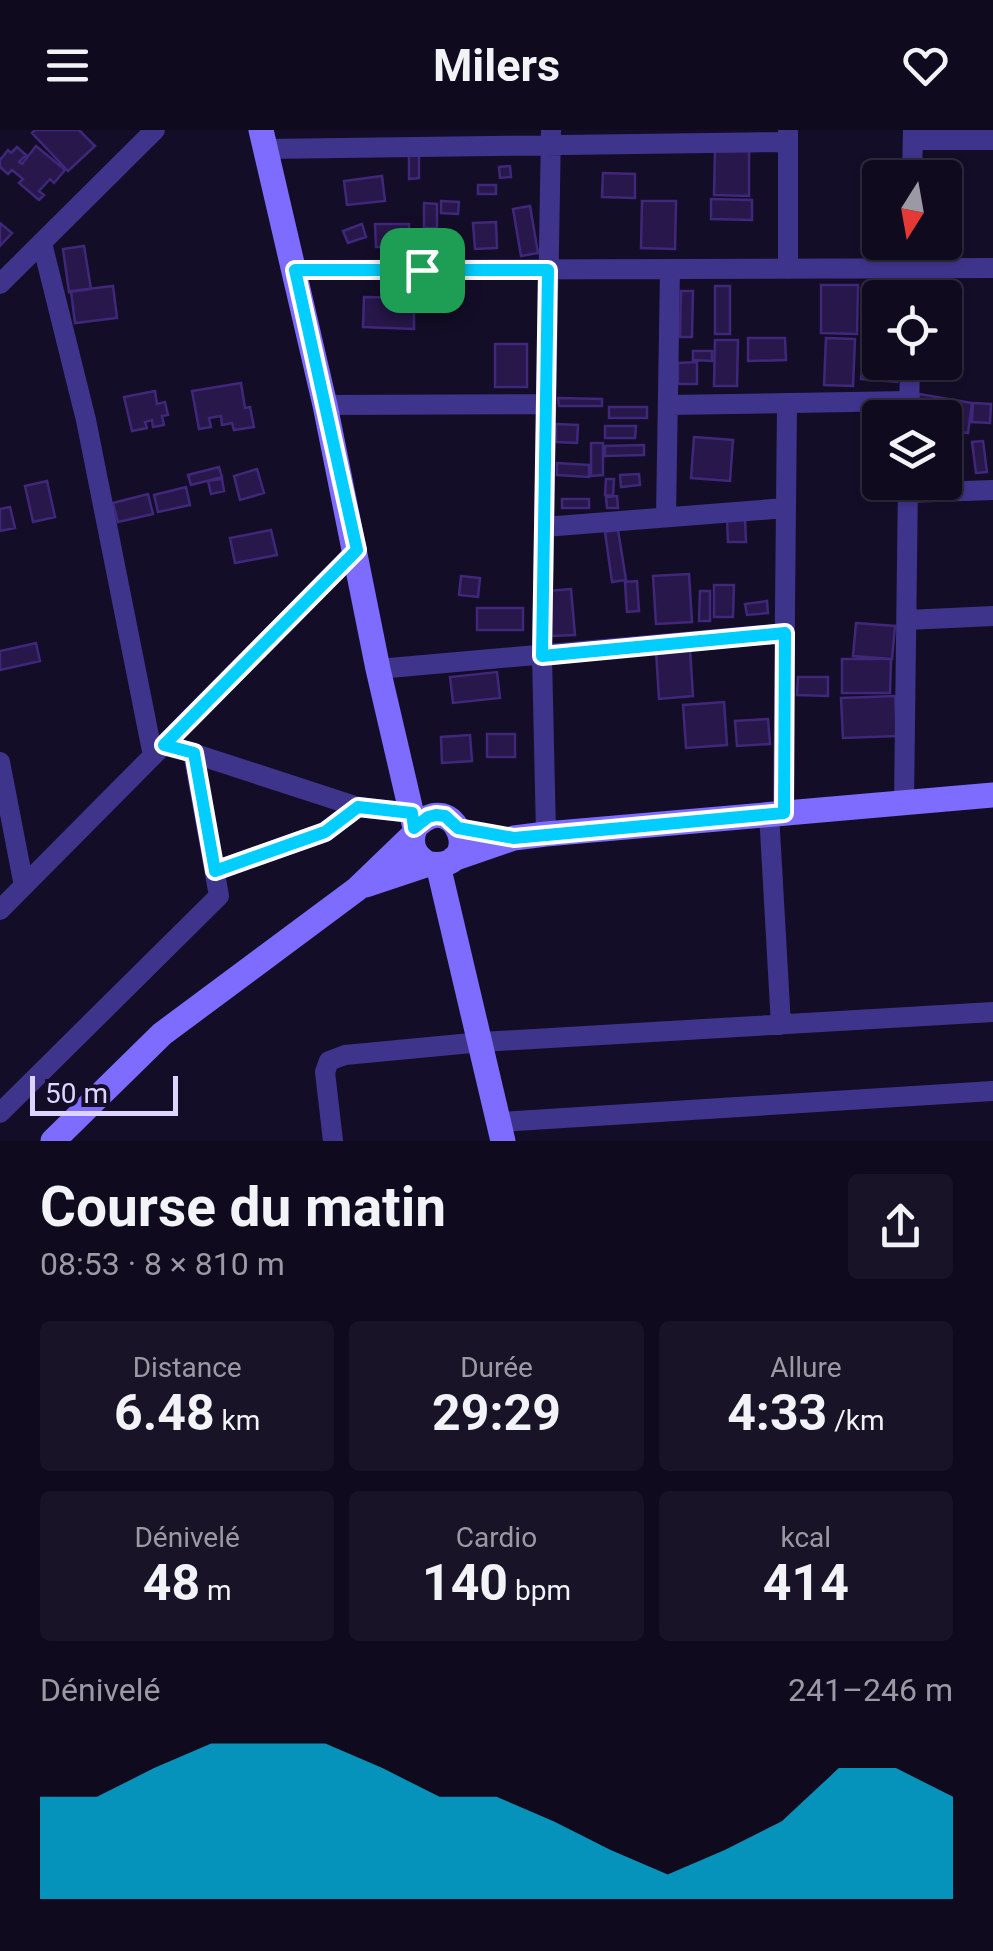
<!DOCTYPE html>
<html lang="fr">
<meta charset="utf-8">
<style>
:root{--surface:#0f0a1e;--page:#181327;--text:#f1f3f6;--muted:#9b9aa4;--line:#2f2b3c;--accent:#01ceff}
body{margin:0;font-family:Roboto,sans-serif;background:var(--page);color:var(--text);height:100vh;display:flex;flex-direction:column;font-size:38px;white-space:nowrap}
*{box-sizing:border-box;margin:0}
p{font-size:32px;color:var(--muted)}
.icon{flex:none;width:55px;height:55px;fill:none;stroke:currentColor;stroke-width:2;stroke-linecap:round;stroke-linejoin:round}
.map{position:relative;height:1011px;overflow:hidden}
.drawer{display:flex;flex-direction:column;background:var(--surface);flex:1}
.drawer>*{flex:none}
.needle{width:65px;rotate:191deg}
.buttons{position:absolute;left:862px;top:30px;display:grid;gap:20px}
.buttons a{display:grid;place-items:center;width:100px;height:100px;border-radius:10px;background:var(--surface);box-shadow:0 2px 8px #0004,0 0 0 2px var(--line);font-size:50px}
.scale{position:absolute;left:30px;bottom:25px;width:148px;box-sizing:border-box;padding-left:10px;border:5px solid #ddd5ff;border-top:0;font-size:28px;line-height:35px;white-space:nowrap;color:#ddd5ff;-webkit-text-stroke:8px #140d28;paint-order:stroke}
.pin{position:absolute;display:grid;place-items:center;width:85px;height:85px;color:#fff;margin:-42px;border-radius:20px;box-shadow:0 5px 15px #0006}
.round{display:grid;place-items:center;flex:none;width:105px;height:105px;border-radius:10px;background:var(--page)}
.headline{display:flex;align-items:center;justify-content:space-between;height:170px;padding:0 40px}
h1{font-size:55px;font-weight:700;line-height:75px}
.figures{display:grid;grid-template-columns:repeat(3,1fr);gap:15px;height:170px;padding:10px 40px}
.figures div{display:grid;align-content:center;border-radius:10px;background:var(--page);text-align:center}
.figures b{font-size:50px;font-weight:700}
.figures small{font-size:28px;font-weight:400}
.figures p{font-size:28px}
.chart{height:280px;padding:20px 40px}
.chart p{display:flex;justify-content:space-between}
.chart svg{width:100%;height:180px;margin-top:10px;fill:var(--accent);opacity:.7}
header{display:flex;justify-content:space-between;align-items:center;height:130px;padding:0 40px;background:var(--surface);font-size:45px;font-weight:700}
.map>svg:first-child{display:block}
</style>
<header><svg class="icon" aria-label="menu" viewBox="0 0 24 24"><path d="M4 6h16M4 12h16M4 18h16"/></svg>Milers<svg class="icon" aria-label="heart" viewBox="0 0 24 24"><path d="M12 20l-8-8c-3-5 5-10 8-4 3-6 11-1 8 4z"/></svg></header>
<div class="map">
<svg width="993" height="1011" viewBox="0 0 993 1011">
<rect width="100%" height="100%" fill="#140d28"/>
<path fill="#27174b" stroke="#3f277a" stroke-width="2.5" d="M35 0H79L95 16 68 41 32 3Z
M36 16 65 40 54 53 50 49 39 61 44 65 39 70 19 53 23 49 12 40 8 44 0 37V30L8 20 11 23 17 17 26 25 19 32 22 34Z
M715 19 749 20V66L714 65Z
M409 21H419V48L409 49Z
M927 31H937V41L926 40Z
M510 36 511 47 500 48 499 37Z
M603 43 635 44V68L602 67Z
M957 43 958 53H945V48H927V44Z
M382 46 385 71 347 75 344 51Z
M478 55H496V64H478Z
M711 69 752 70V90L711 89Z
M441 71 459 72 458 84 441 83Z
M642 71H676L675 119 641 118Z
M424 73 437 74V98H424Z
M530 76 538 123 521 126 513 79Z
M945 90H948V114H921L945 112Z
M496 92 497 118 475 119 473 93Z
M0 93 12 103 0 116Z
M362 94 366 107 348 113 343 101Z
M375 94H409V116L376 117Z
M84 116 91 159 69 162 63 119Z
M821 155H858L857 204 821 203Z
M113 156 117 188 75 193 71 161Z
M715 156H730V204H715Z
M874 159H894V168H880V204H874Z
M681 161H693L692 207H680Z
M364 167 414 168V199L363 197Z
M865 205 880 206V232H898L897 252 861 249Z
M748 208H785L786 230 748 231Z
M826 208 855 209 853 256 824 255Z
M715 210H738L737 256H714Z
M495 214H527V257H495Z
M693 221H712V231L693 230Z
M697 232V254H678V233Z
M241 253 245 278 250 277 254 297 234 300 232 293 222 295 221 286 209 288 211 297 199 299 192 261Z
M155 261 157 274 165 272 168 285 162 286 164 295 153 297 152 290 145 292 147 298 132 301 124 267Z
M919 264 972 273 968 303 945 300V288H915Z
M558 268 602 269V276H559Z
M973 273 991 274 990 293 972 292Z
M609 277H647V288H609Z
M556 294 578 295 577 313 556 312Z
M605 296H636L635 308H605Z
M694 307 733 310 730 351 691 348Z
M983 311 987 342 976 343 972 312Z
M591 313H603V345L591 346Z
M644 315V325L605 326V316Z
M557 333 589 335V347L557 345Z
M219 337 222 347 191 355 188 345Z
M257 339 264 363 240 370 234 346Z
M639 344 640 355 621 357 620 345Z
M222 349 224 361 211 364 208 351Z
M606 349H614L613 366 605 365Z
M47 351 55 387 33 392 25 356Z
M186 357 190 375 158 382 154 365Z
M148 364 153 384 118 392 113 373Z
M617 366 618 378H607L606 367Z
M562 369H589V378H562Z
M10 377 15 398 0 401V379Z
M727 388H745L746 412H728Z
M271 400 277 425 235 433 230 408Z
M618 400 626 450 612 452 605 402Z
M689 444 692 492 656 494 653 446Z
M461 446 480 448 478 467 459 465Z
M637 451 639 481 627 482 625 452Z
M714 455H734L733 487H714Z
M571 459 575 505 551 506 547 461Z
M700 461H710V491H699Z
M767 471 768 483 747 485 745 474Z
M477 478H523V500H477Z
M856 493 895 496 892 529 853 526Z
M36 513 40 531 0 540V521Z
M690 519 693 566 659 569 656 521Z
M842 529H891L890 563H842Z
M497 542 500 568 453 573 450 547Z
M798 547H828V566L797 565Z
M895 566 897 606 843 608 841 568Z
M724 572 727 615 686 618 683 575Z
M768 589 770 614 737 616 735 591Z
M487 604H515V627H487Z
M470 605 472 631 442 633 441 607Z"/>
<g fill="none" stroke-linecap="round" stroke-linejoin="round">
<path stroke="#3f348c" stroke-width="20" d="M788 1V139
M913 10H993
M265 19 788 12
M912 48 913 0
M42 113 86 290 153 626
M295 140 993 138
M0 154 155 0
M911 168V112
M325 275 546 274
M668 275 909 271
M909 288 910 232
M908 363 993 360
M666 387 670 139
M544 397 786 378
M907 490 993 486
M378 539 785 503
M183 620 358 677 412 683
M0 632 24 756
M904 672 908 352
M769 683 781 895
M783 683 787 273
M546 704 542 526 551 0
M215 741 325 702 358 677
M0 780 357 420
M0 983 219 766 193 623
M499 992 993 961
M333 1011 325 942 329 931 345 925 482 912 993 882"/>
<path stroke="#7d6cff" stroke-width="25" d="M261 0 325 275 378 539 415 698
M453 729 514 708 546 704 993 665
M438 735 503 1011
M366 755 429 734C488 742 455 653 415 698 409 714 414 726 429 734
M53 1011 162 904 357 759 412 706"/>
</g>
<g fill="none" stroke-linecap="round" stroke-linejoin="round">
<defs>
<path id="route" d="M295 140H548L542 526 785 503 784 683 514 708 458 698 445 686 436 685 428 687 414 698 412 683 358 677 325 702 215 741 194 623 164 615 357 420Z"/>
</defs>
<use href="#route" stroke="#fff" stroke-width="20"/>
<use href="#route" stroke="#01ceff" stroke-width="12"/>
</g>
</svg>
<div class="buttons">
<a><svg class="needle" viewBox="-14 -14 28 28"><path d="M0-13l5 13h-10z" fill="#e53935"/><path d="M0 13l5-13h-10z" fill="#9b9aa4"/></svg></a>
<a><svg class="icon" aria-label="locate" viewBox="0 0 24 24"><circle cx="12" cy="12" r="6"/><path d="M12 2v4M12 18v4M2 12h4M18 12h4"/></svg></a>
<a><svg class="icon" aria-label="layers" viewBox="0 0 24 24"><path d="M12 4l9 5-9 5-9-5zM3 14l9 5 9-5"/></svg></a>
</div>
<div class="scale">50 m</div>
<div class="pin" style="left:422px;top:140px;background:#1e9e55"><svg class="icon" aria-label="arrive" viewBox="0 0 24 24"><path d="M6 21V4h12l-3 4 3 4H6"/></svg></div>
</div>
<section class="drawer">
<div class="headline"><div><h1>Course du matin</h1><p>08:53 · 8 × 810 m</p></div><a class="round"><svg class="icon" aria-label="share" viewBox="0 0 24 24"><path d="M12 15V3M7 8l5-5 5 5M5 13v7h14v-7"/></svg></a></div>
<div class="figures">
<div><p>Distance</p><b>6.48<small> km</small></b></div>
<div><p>Durée</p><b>29:29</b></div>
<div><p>Allure</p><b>4:33<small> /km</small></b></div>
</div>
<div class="figures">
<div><p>Dénivelé</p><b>48<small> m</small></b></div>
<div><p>Cardio</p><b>140<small> bpm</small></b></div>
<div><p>kcal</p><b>414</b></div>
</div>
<div class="chart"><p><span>Dénivelé</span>241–246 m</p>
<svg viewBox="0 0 160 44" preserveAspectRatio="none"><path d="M0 44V19L10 19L20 12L30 6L40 6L50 6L60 12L70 19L80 19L90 25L100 32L110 38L120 32L130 25L140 12L150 12L160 19V44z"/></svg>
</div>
</section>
